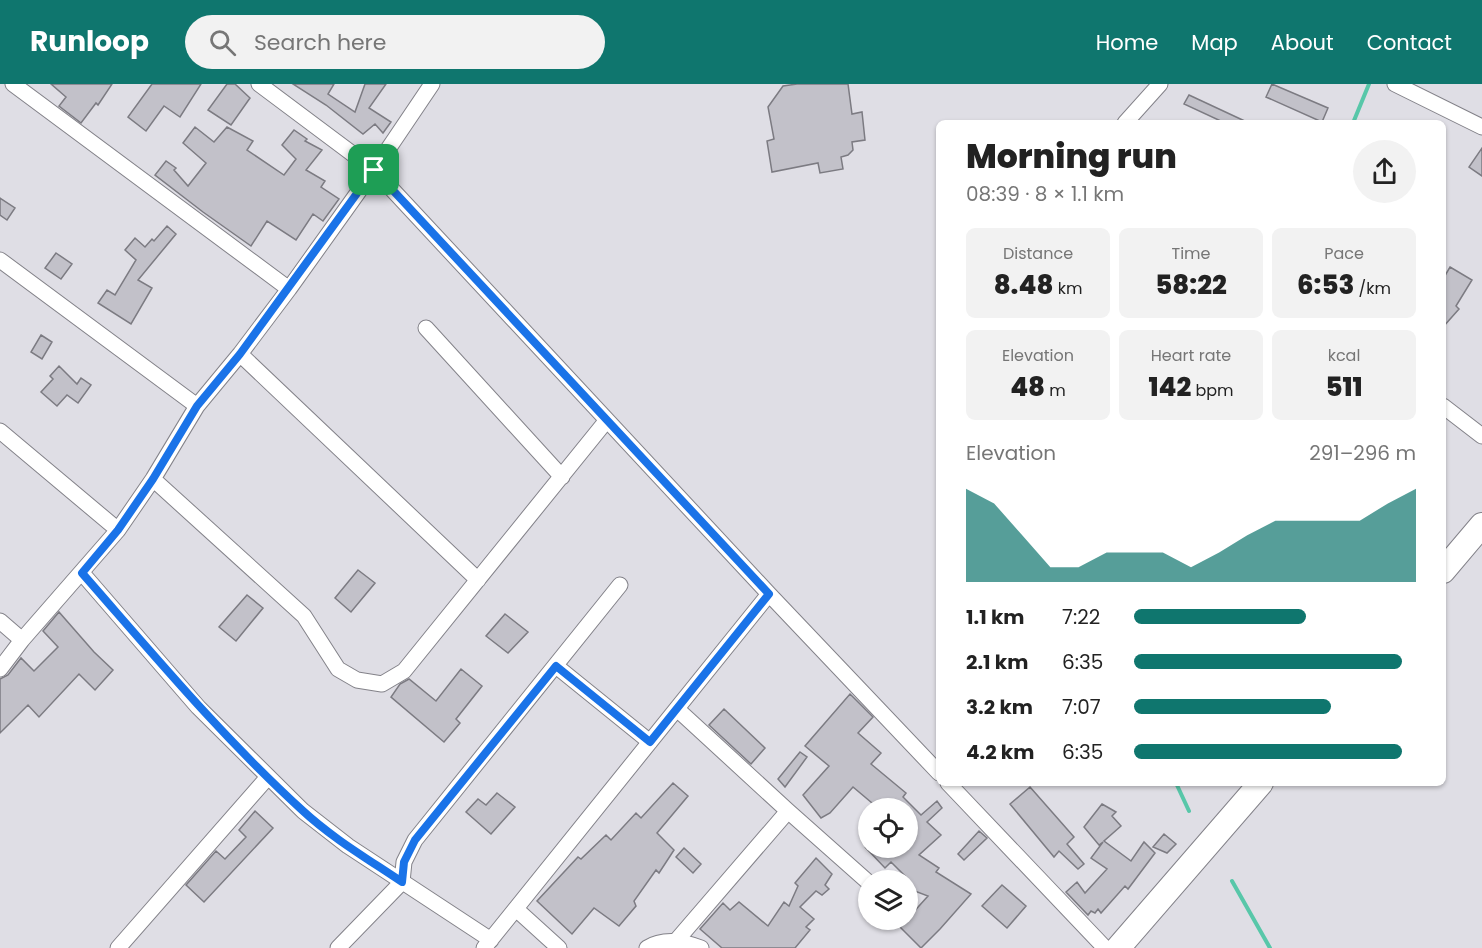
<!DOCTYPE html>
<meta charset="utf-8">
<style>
:root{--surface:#fff;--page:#f2f2f2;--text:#222;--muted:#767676;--accent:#0f766e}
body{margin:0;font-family:Poppins,sans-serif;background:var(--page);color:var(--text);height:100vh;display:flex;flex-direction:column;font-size:22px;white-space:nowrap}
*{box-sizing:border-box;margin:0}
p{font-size:20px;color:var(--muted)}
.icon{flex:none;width:33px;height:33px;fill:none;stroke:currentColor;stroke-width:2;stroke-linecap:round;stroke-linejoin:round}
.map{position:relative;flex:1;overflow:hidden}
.panel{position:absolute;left:936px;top:36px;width:510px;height:666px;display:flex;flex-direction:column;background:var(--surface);border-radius:9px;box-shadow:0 2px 4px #0004}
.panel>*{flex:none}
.controls{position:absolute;left:858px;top:714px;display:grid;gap:12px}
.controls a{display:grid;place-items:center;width:60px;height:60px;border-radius:50%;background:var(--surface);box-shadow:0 2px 4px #0004;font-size:30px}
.pin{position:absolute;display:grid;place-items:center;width:51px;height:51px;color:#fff;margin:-26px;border-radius:12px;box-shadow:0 3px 9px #0006}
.round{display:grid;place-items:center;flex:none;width:63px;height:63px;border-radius:32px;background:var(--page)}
.summary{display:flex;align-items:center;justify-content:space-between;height:102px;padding:0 30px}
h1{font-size:33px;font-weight:800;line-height:45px}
.figures{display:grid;grid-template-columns:repeat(3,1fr);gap:9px;height:102px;padding:6px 30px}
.figures div{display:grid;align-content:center;border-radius:9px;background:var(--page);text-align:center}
.figures b{font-size:26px;font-weight:800}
.figures small{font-size:16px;font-weight:400}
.figures p{font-size:16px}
.chart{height:168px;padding:12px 30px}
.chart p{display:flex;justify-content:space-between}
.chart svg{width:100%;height:108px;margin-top:6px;fill:var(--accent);opacity:.7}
ul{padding:0 30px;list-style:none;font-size:20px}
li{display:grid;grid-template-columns:96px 72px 1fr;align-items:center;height:45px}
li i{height:15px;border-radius:8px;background:var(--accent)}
header{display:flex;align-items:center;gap:36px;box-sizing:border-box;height:84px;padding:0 30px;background:var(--accent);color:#fff}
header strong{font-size:28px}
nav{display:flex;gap:33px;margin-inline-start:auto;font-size:21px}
.search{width:420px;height:54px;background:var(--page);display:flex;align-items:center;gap:15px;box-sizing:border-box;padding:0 21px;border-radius:33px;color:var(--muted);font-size:22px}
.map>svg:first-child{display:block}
</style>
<header>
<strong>Runloop</strong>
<div class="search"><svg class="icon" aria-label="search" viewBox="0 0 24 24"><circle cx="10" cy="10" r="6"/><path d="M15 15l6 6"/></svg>Search here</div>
<nav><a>Home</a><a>Map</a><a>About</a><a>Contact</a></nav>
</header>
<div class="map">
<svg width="1482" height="864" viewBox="0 0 1482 864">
<rect width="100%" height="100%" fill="#dfdee5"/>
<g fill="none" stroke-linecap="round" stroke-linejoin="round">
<path stroke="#58c7a9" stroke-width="4" d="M1353 39 1369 0
M1176 699 1189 727
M1232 797 1270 864"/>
</g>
<path fill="#c2c1c9" stroke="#7c7b82" stroke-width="1.5" d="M51 0H112L98 21 96 19 81 39 59 22 66 13Z
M152 0H201L180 33 164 22 146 47 128 33Z
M227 0H235L250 14 231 41 208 26Z
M293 0H334L328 10 355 28 365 0H386L369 24 391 38 383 49 375 40 363 50 326 21Z
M797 0H848L852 30 862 28 865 56 852 58 853 66 848 71 841 73 843 85 820 89 818 79 772 88 767 57 774 55 768 23 783 2Z
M1272 0 1328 24 1322 38 1266 13Z
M1189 11 1249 39H1225L1184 20Z
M195 43 214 58 227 43 253 57 247 66 284 91 296 75 282 61 294 46 307 55 305 57 322 66 306 86 325 97 321 103 339 115 323 137 313 130 296 156 267 137 251 162 203 128 155 91 166 77 176 84 174 86 188 102 206 79 183 59Z
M1482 64V92L1469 83Z
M0 114 15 124 7 136 0 131Z
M167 142 176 150 138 196 152 204 131 240 98 219 107 206 115 211 136 176 125 166 135 154 145 163 152 155 154 157Z
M56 169 72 180 61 195 45 184Z
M1450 183 1472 196 1456 222 1459 225 1443 243V195Z
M41 251 52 258 42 275 31 268Z
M59 282 77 300 81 294 91 301 78 319 67 311 57 322 41 308 53 295 50 292Z
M358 486 375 499 351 528 335 514Z
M247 511 263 524 236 557 219 543Z
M59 528 94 568 113 586 95 606 79 590 39 633 28 621 0 649V595L8 591 21 574 34 587 58 563 43 547Z
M505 530 528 548 508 569 486 552Z
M461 585 482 602 456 635 460 639 444 658 391 613 400 600 409 595 436 617Z
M850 610 873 633 858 649 881 669 871 680 906 709 903 713 921 731 937 717 942 724 927 738 941 751 919 771 939 784 936 788 971 810 940 845 921 864 900 843 928 812 912 806 908 796 904 794 905 792 891 778 885 784 866 764H908V724H878L853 703 830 729 821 734 803 711 829 682 805 662Z
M724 625 765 664 751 680 709 641Z
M800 668 807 673 785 703 778 695Z
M673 699 688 712 657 749 674 766 659 789 656 786 634 817 636 822 619 842 594 824 572 850 537 817 578 773 581 775 606 751 611 756 636 729 641 734Z
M1030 703 1074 753 1067 760 1084 780 1078 785 1059 767 1054 773 1010 720Z
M497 709 515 723 491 750 466 728 478 715 486 721Z
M1102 720 1116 728 1112 732 1121 742 1104 757 1131 777 1144 758 1155 769 1128 805 1125 802 1101 829 1098 825 1095 829 1091 827 1088 831 1066 808 1077 798 1085 809 1107 785 1091 774 1103 758 1099 761 1084 743Z
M255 727 273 744 204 818 186 801 216 767 225 775 246 753 239 746Z
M979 747 987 754 964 776 958 770Z
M1164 750 1176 760 1167 769 1153 763Z
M684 764 701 780 693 789 676 773Z
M816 774 832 790 825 801 829 805 822 811 816 807 800 823 814 835 806 843 810 846 795 864H722L700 845 723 819 730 826 739 818 768 842 784 818 789 822 798 802 795 799Z
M1002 801 1026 822 1007 844 982 822Z"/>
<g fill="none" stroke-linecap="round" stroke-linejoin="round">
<defs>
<path id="minor" d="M13 0 289 205
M259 0 374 86 769 510 939 689
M1395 0 1482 43
M1125 39 1160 0
M0 176 197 322
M426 244 562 393
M240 270 478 496
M1443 322 1482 352
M0 347 118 446
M153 395 304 532 338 585 357 596 382 600 404 587 607 336
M82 489 198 623 303 727 348 762 491 856
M0 537 22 556
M556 582 650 658
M0 585 22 556 118 446 153 395 197 322 240 270 289 205 374 86 432 0
M677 625 788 727 868 798
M948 699 1105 864
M516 825 559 864
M676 857 788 727
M118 864 268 693
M338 864 402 798 404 778 415 756 620 501
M484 864 769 510
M647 864C663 854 684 857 701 864"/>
<path id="primary" d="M1443 487 1482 441
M1118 864 1261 699"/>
</defs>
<use href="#minor" stroke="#838289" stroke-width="17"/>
<use href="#primary" stroke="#838289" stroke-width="26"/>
<use href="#minor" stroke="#fff" stroke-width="15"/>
<use href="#primary" stroke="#fff" stroke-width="24"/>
</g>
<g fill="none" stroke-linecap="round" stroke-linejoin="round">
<defs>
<path id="route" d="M374 86 769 510 650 658 556 582 415 756 404 778 402 798C368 775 332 754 302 726 222 653 153 570 82 489L118 446 153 395 197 322 240 270Z"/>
</defs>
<use href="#route" stroke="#fff" stroke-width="12"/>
<use href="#route" stroke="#1a73e8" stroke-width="8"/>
</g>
</svg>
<div class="controls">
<a><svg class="icon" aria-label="locate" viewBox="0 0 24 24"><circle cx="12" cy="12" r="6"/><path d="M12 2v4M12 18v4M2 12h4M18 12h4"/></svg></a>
<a><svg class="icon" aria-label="layers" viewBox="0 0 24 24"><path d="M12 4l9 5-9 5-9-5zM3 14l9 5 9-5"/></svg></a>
</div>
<div class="pin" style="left:374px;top:86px;background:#1e9e55"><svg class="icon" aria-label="arrive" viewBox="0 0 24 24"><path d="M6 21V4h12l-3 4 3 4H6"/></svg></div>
<section class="panel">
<div class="summary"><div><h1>Morning run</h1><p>08:39 · 8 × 1.1 km</p></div><a class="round"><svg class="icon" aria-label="share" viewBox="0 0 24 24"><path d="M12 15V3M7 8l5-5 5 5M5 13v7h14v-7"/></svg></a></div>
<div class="figures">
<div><p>Distance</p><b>8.48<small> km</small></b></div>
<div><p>Time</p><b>58:22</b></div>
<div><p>Pace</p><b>6:53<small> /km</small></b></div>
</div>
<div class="figures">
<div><p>Elevation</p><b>48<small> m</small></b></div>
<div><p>Heart rate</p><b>142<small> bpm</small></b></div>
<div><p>kcal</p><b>511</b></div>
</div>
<div class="chart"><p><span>Elevation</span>291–296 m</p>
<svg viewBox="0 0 160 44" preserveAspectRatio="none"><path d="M0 44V6L10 12L20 25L30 38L40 38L50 32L60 32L70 32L80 38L90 32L100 25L110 19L120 19L130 19L140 19L150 12L160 6V44z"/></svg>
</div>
<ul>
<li><b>1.1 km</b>7:22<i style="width:61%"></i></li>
<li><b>2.1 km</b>6:35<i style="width:95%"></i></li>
<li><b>3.2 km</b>7:07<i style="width:70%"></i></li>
<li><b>4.2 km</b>6:35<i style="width:95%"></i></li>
</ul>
</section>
</div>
